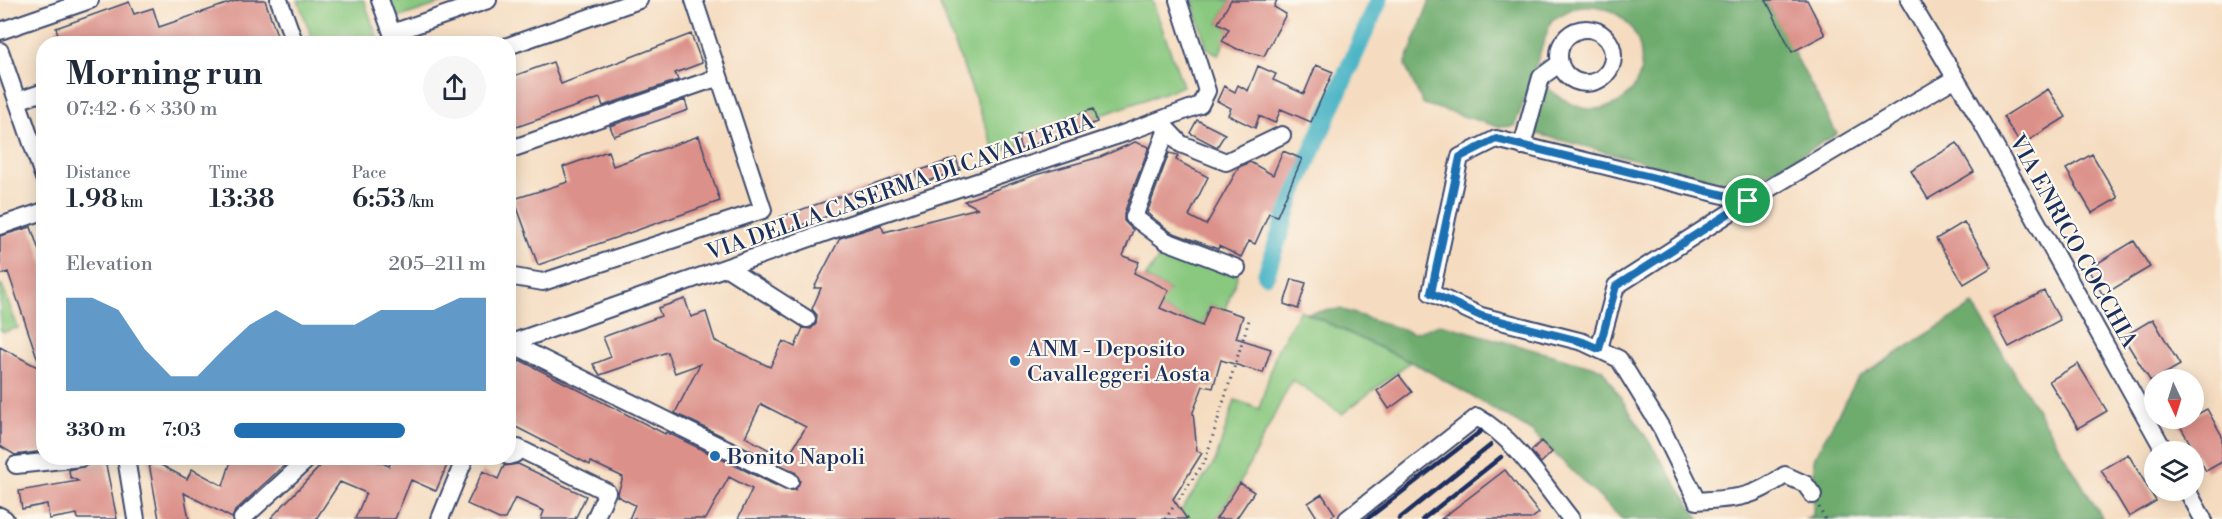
<!DOCTYPE html>
<meta charset="utf-8">
<style>
:root{--surface:#fff;--page:#f6f6f7;--text:#1f2937;--muted:#747a83;--accent:#1f6fb2}
body{margin:0;font-family:"Libre Bodoni",serif;background:var(--page);color:var(--text);height:100vh;display:flex;flex-direction:column;font-size:22px;white-space:nowrap}
*{box-sizing:border-box;margin:0}
p{font-size:20px;color:var(--muted)}
.icon{flex:none;width:33px;height:33px;fill:none;stroke:currentColor;stroke-width:2;stroke-linecap:round;stroke-linejoin:round}
.map{position:relative;flex:1;overflow:hidden}
.sheet{position:absolute;left:36px;top:36px;width:480px;height:429px;display:flex;flex-direction:column;background:var(--surface);border-radius:24px;box-shadow:0 3px 15px #0003}
.sheet>*{flex:none}
.needle{width:39px;rotate:176deg}
.controls{position:absolute;left:2144px;top:369px;display:grid;gap:12px}
.controls a{display:grid;place-items:center;width:60px;height:60px;border-radius:50%;background:var(--surface);box-shadow:0 3px 15px #0003;font-size:30px}
.pin{position:absolute;display:grid;place-items:center;width:51px;height:51px;color:#fff;margin:-26px;border:3px solid #fff;border-radius:50%;box-shadow:0 2px 6px #0007}
.round{display:grid;place-items:center;flex:none;width:63px;height:63px;border-radius:32px;background:var(--page)}
.headline{display:flex;align-items:center;justify-content:space-between;height:102px;padding:0 30px}
h1{font-size:33px;font-weight:600;line-height:45px}
.figures{display:grid;grid-template-columns:repeat(3,1fr);gap:9px;height:102px;padding:6px 30px}
.figures div{display:grid;align-content:center}
.figures b{font-size:26px;font-weight:600}
.figures small{font-size:16px;font-weight:400}
.figures p{font-size:16px}
.chart{height:168px;padding:12px 30px}
.chart p{display:flex;justify-content:space-between}
.chart svg{width:100%;height:108px;margin-top:6px;fill:var(--accent);opacity:.7}
ul{padding:0 30px;list-style:none;font-size:20px}
li{display:grid;grid-template-columns:96px 72px 1fr;align-items:center;height:45px}
li i{height:15px;border-radius:8px;background:var(--accent)}
.map>svg:first-child{display:block}
</style>
<div class="map">
<svg width="2222" height="519" viewBox="0 0 2222 519">
<rect width="100%" height="100%" fill="#fbf7ec"/>
<filter id="ink" filterUnits="userSpaceOnUse"><feTurbulence type="fractalNoise" baseFrequency=".0167" numOctaves="2"/><feDisplacementMap in="SourceGraphic" scale="12" xChannelSelector="R" yChannelSelector="G"/><feConvolveMatrix kernelMatrix="1 2 1 2 8 2 1 2 1" color-interpolation-filters="sRGB"/></filter>
<filter id="wash" filterUnits="userSpaceOnUse"><feTurbulence type="fractalNoise" baseFrequency=".008" numOctaves="4" result="noise"/><feDisplacementMap in="SourceGraphic" scale="24" xChannelSelector="R" yChannelSelector="G"/><feGaussianBlur stdDeviation="1.35" result="paint"/><feColorMatrix in="noise" values="0 0 0 0 0 0 0 0 0 0 0 0 0 0 0 0 0 1.4 0 .05"/><feComposite in="paint" operator="in"/></filter>
<g filter="url(#wash)">
<rect width="100%" height="100%" fill="#f5dcc0"/>
<path fill="#89c87f" stroke="#527c6e" stroke-width="1.5" d="M298 0H364L377 37 357 43H314Z
M388 0H451L394 19Z
M938 0H1152L1183 86 996 153Z
M1192 0H1231L1218 23 1229 29 1219 55 1207 48Z
M1166 247 1238 275 1225 310 1210 305 1202 326 1157 307 1169 290 1145 278Z
M0 285H2L18 328 4 332 0 329Z
M1300 310 1410 362 1342 414 1292 380 1240 483 1216 519H1187L1181 510 1215 462 1235 400 1259 409 1277 350Z"/>
<path fill="#6eac6e" stroke="#446e66" stroke-width="1.5" d="M1430 0H1766L1837 134 1748 185 1727 184 1534 133 1545 86C1558 96 1576 110 1593 109 1664 106 1654 1 1581 6 1572 7 1560 16 1552 20 1537 55 1530 92 1514 126L1499 127 1423 104 1405 65Z
M1973 305 2103 519H1805L1813 515 1814 458 1858 378Z
M1340 309 1413 333 1441 324 1602 369 1699 519H1622L1530 430 1423 368 1307 313Z"/>
<g fill="none" stroke-linecap="round" stroke-linejoin="round">
<path stroke="#47b3c5" stroke-width="18" d="M1266 275 1293 194 1379 0"/>
</g>
<g id="blocks">
<path fill="#db9089" fill-rule="evenodd" d="M238 0H265L280 44H61L56 28 129 2 134 14 153 8 159 27Z
M1231 0H1277L1274 7 1286 14 1264 56 1237 49 1222 41 1229 29 1218 23Z
M1766 0H1807L1825 35 1792 52Z
M691 34 702 63 675 73 678 80 603 106 600 98 508 130V78L553 62 561 84Z
M1316 65 1333 72 1311 122 1281 109 1275 123 1259 116 1255 128 1228 115 1231 108 1217 101 1224 86 1235 92 1238 85 1248 91 1258 66 1276 74 1273 80 1304 94Z
M2048 89 2066 117 2021 145 2003 117Z
M685 100 688 110 614 136 610 126Z
M1093 109 1097 122 1021 149 1017 136Z
M1197 120 1225 134 1217 147 1190 133Z
M699 136 720 201 538 265 514 199 568 182 563 167 608 151 613 166Z
M1135 142 1149 147 1124 213V221L1133 230 1123 256 1139 262 1134 273 1169 290 1160 308 1202 326 1210 305 1243 316 1236 338 1271 349 1263 373 1221 360 1213 388 1203 386 1193 412 1197 451 1202 453 1173 499 1187 519H738L752 489 729 477 706 519H629L635 505 617 496 623 477 591 462 590 465 508 423V380L520 360 665 434 666 432 785 490H795L800 481 795 472 675 413 700 364 675 373 667 352 600 375 593 364 611 357 603 337 661 316 658 308 685 299 691 317 706 312 715 341 770 367 783 341 795 347 803 328 811 329 816 324 817 315 812 309 821 288H814L840 238 881 225 884 232 978 208 964 201 1035 175 1100 157ZM761 404 806 427 786 459 745 437Z
M1957 143 1974 172 1928 199 1911 171Z
M1283 151 1302 159 1277 216 1269 213 1255 244 1249 241 1241 257 1219 246 1218 249 1171 232 1147 213 1169 153 1178 155 1176 160 1208 177 1189 216 1206 225 1239 167 1250 162 1273 175Z
M2092 154 2118 198 2092 213 2066 169Z
M956 158 960 170 919 184 915 172Z
M902 175 906 189 871 201 873 205 854 212 857 206 784 231 780 217Z
M1964 222 1992 267 1964 284 1936 239Z
M31 227 44 265V451L15 455 0 446V347L41 369 8 272 0 275V236Z
M2134 241 2150 267 2103 295 2088 269Z
M1292 279 1306 283 1298 309 1284 304Z
M2044 291 2060 320 2009 347 1993 317Z
M2153 319 2180 365 2151 382 2123 337Z
M2078 364 2107 411 2078 428 2049 381Z
M1399 375 1412 392 1389 409 1377 391Z
M2207 409 2222 436V462L2206 471 2179 424Z
M1541 441 1552 452 1541 463 1531 451Z
M2128 454 2156 501 2129 517 2101 470Z
M148 458 187 479 192 469 223 486 232 458H292L235 511 232 518 184 493 189 519H159Z
M328 458H370L389 466 393 458H450L436 491 411 480 395 519H355L366 493 340 482 316 519H270Z
M105 460 117 519H78L77 514 49 519 47 504 22 509 19 491 78 481 70 477 69 470Z
M518 464 586 496 575 519H541L544 511 515 498 505 519H499L467 504 483 471 498 479 504 466Z
M1505 470 1539 513 1531 519H1441Z
M1240 483 1254 492 1236 519H1216Z
M1322 494 1335 514 1328 519H1318L1308 503Z"/>
</g>
</g>
<g filter="url(#ink)">
<use href="#blocks" fill-opacity="0" stroke="#3c496d" stroke-width="1.5"/>
<g fill="none" stroke-linecap="round" stroke-linejoin="round">
<defs>
<path id="minor" d="M279 0 295 44
M380 0 392 33 488 0
M1909 0 1978 116 2165 452
M1559 56a27 27 0 1 1 54 0a27 27 0 1 1-54 0Z
M0 31 90 0
M508 46 639 0
M0 51 44 178
M17 101 44 92
M1162 124 1181 144 1226 162 1282 135
M1167 129 1134 217 1166 241 1237 268
M1522 146 1541 77 1560 63
M508 150 719 77
M0 226 44 211
M727 268 807 319
M508 276 543 282 763 210 694 0
M510 343 790 481
M508 344 844 226 1125 133 1200 105 1207 91 1178 0
M1599 349 1616 286 1748 201
M508 456 515 454 518 448 607 492 595 519
M126 458 136 519
M16 465 81 458
M2187 490 2203 519
M1813 495 1805 484 1785 475C1751 499 1738 498 1697 501L1662 429 1619 359 1583 342 1481 316 1431 293 1460 157 1496 139 1748 201 1954 79
M0 516 5 519
M242 519 309 458
M440 519 465 458
M1347 519 1477 417C1516 439 1543 484 1571 519"/>
</defs>
<use href="#minor" stroke="#3c496d" stroke-width="20"/>
<path stroke="#3c496d" stroke-width="3" stroke-dasharray="1.5 4.5" stroke-linecap="butt" d="M1819 507 1825 519
M1165 519 1205 461 1249 320"/>
<use href="#minor" stroke="#fff" stroke-width="16"/>
<path stroke="#1b2f5e" stroke-width="4.5" d="M1367 519 1481 431
M1399 519 1491 445
M1423 519 1501 457"/>
</g>
</g>
<g fill="none" stroke-linecap="round" stroke-linejoin="round" filter="url(#ink)">
<defs>
<path id="route" d="M1496 139 1748 201 1616 286 1599 349 1583 342 1481 316 1431 293 1460 157Z"/>
</defs>
<use href="#route" stroke="#fff" stroke-width="12"/>
<use href="#route" stroke="#1f6fb2" stroke-width="8"/>
</g>
<g fill="#1f6fb2" stroke="#fbf7ec" stroke-width="2">
<circle cx="1015" cy="361" r="6"/>
<circle cx="715" cy="456" r="6"/>
</g>
<g text-anchor="middle" stroke-width="4.5" stroke-linejoin="round" paint-order="stroke">
<g font-size="22" fill="#1b2f5e" stroke="#fbf7ec">
<text transform="translate(900 186) rotate(-19)" y="8">VIA DELLA CASERMA DI CAVALLERIA</text>
<text transform="translate(2074 241) rotate(61)" y="8">VIA ENRICO COCCHIA</text>
</g>
<g font-size="22" fill="#1b2f5e" stroke="#fbf7ec" text-anchor="start">
<text x="1027" y="356">ANM - Deposito<tspan x="1027" dy="25">Cavalleggeri Aosta</tspan></text>
<text x="727" y="464">Bonito Napoli</text>
</g>
</g>
</svg>
<div class="controls">
<a><svg class="needle" viewBox="-14 -14 28 28"><path d="M0-13l5 13h-10z" fill="#e53935"/><path d="M0 13l5-13h-10z" fill="#747a83"/></svg></a>
<a><svg class="icon" aria-label="layers" viewBox="0 0 24 24"><path d="M12 4l9 5-9 5-9-5zM3 14l9 5 9-5"/></svg></a>
</div>
<div class="pin" style="left:1748px;top:201px;background:#1e9e55"><svg class="icon" aria-label="arrive" viewBox="0 0 24 24"><path d="M6 21V4h12l-3 4 3 4H6"/></svg></div>
<section class="sheet">
<div class="headline"><div><h1>Morning run</h1><p>07:42 · 6 × 330 m</p></div><a class="round"><svg class="icon" aria-label="share" viewBox="0 0 24 24"><path d="M12 15V3M7 8l5-5 5 5M5 13v7h14v-7"/></svg></a></div>
<div class="figures">
<div><p>Distance</p><b>1.98<small> km</small></b></div>
<div><p>Time</p><b>13:38</b></div>
<div><p>Pace</p><b>6:53<small> /km</small></b></div>
</div>
<div class="chart"><p><span>Elevation</span>205–211 m</p>
<svg viewBox="0 0 160 44" preserveAspectRatio="none"><path d="M0 44V6L10 6L20 11L30 27L40 38L50 38L60 27L70 17L80 11L90 17L100 17L110 17L120 11L130 11L140 11L150 6L160 6V44z"/></svg>
</div>
<ul>
<li><b>330 m</b>7:03<i style="width:68%"></i></li>
</ul>
</section>
</div>
